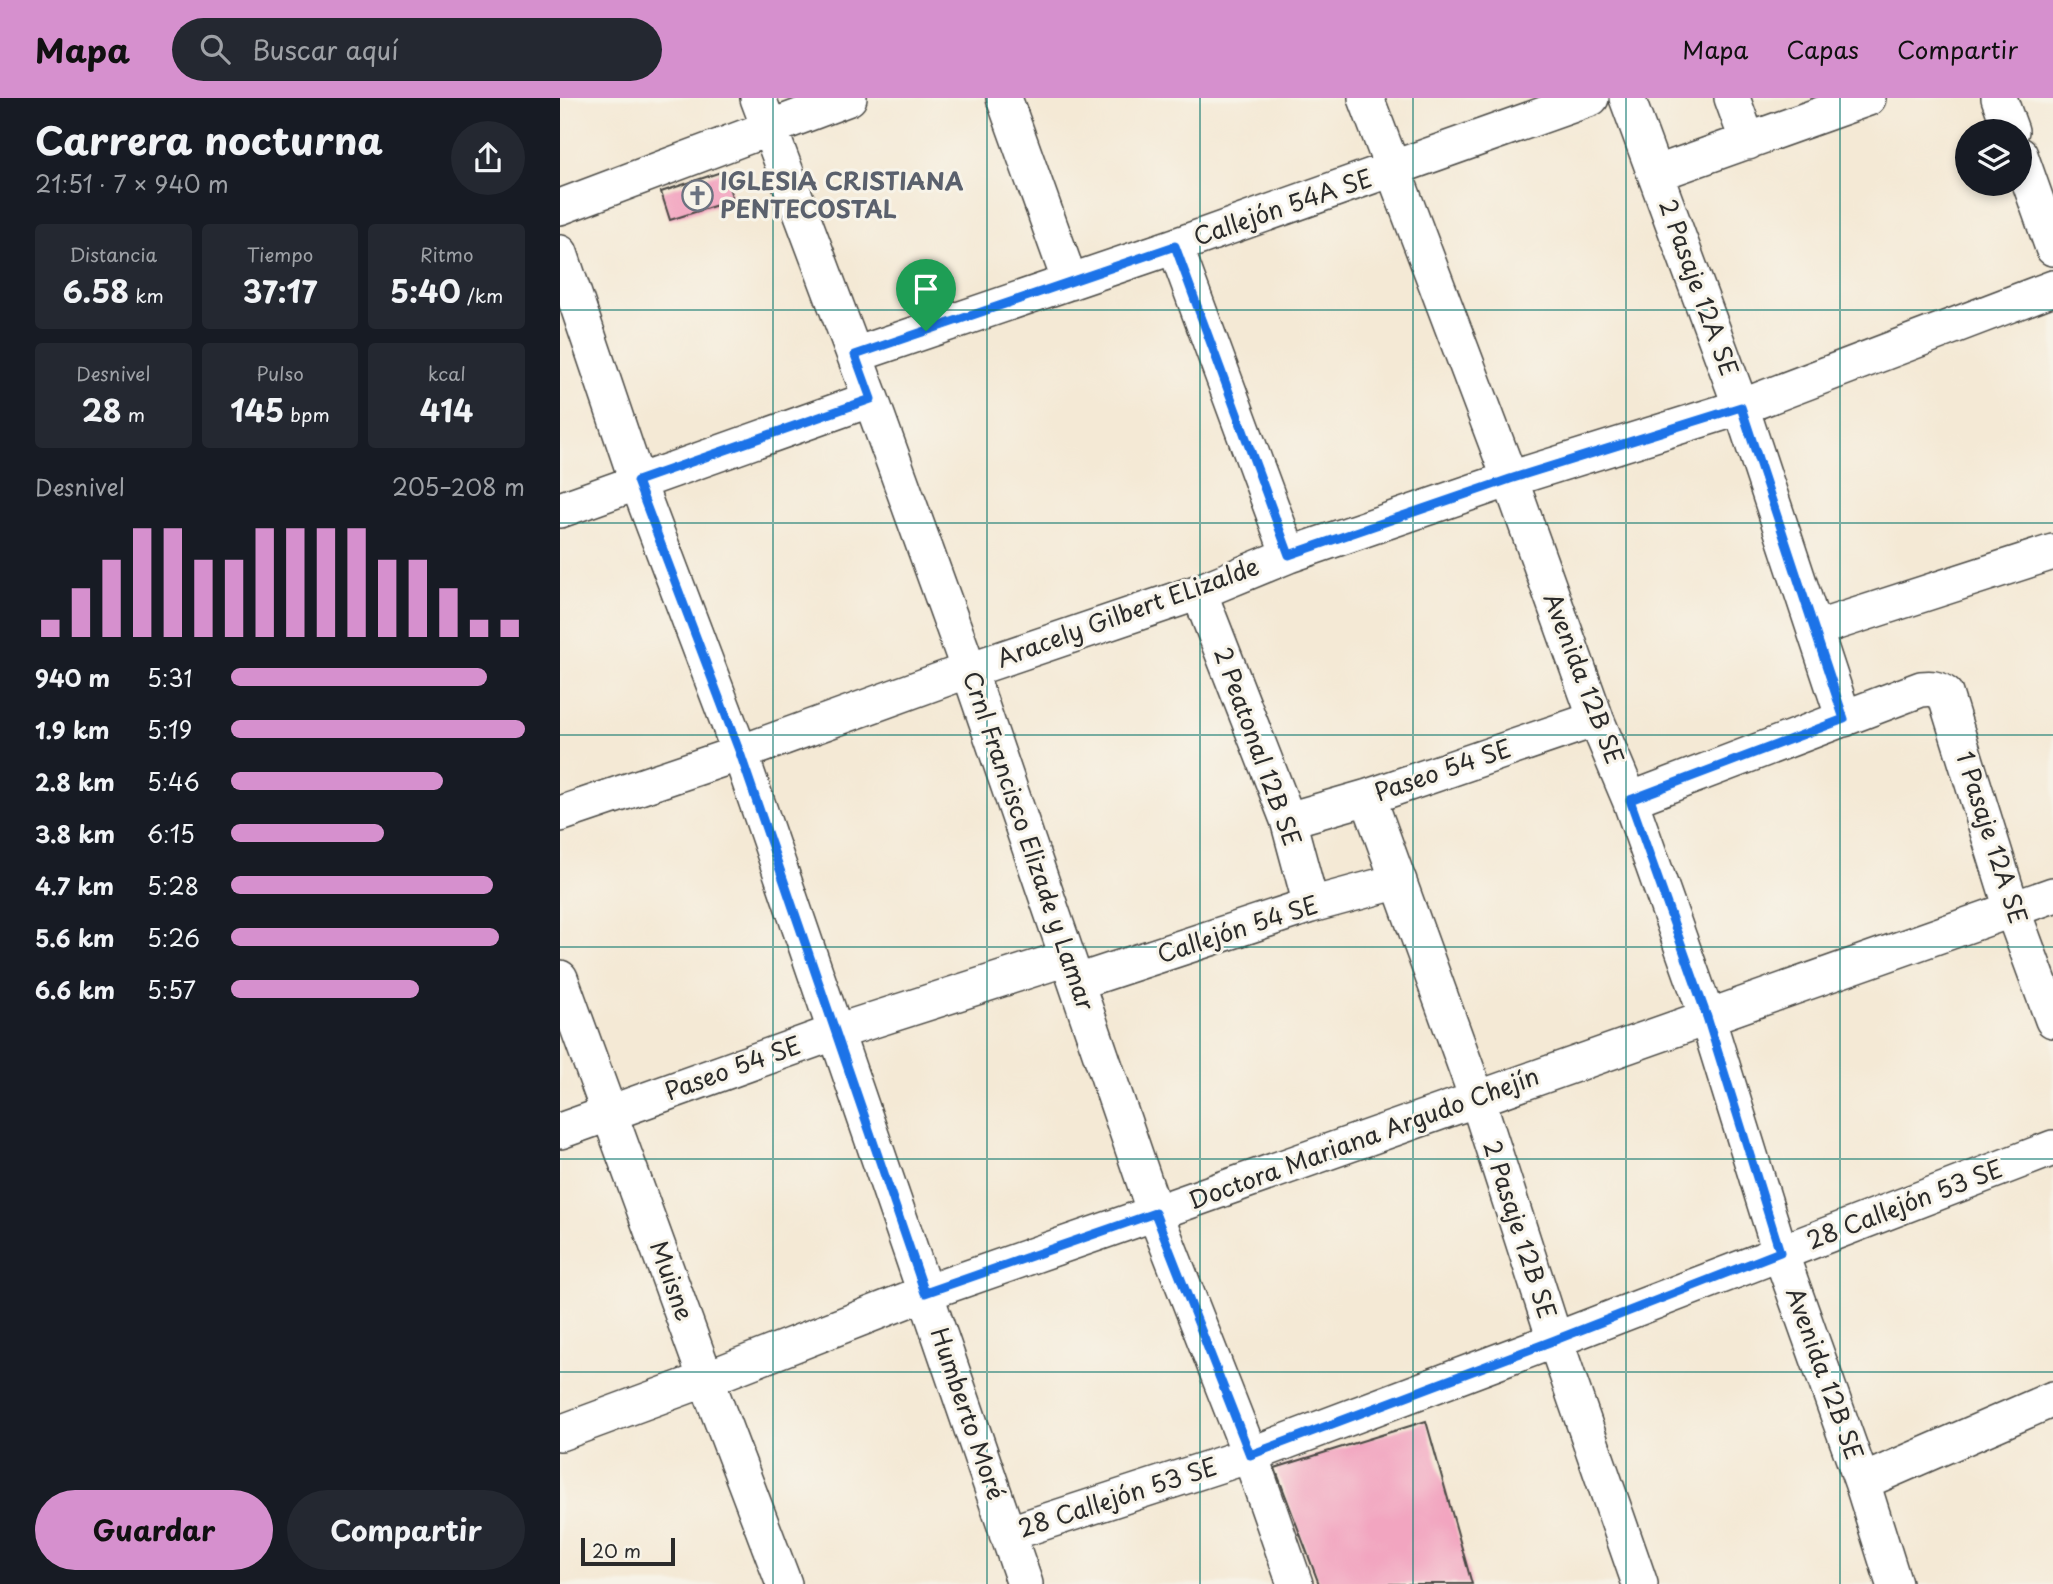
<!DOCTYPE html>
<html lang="es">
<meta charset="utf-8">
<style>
:root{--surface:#171b24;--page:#242831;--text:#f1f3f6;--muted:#9ea1a6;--accent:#d690ce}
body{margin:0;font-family:"Playpen Sans",sans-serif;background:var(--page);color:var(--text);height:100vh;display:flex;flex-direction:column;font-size:26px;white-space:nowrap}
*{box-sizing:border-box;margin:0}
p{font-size:23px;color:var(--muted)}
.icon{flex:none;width:38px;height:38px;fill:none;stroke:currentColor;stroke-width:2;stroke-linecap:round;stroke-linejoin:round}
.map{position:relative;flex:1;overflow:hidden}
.details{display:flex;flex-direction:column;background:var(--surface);width:560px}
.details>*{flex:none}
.buttons{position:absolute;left:1395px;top:21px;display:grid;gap:14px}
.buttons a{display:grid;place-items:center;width:77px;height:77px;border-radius:50%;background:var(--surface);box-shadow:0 4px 10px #0003;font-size:35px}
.scale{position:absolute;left:21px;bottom:18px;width:94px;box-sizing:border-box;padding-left:7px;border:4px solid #2b2b2b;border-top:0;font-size:19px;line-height:24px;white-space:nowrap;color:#2b2b2b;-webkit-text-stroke:5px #f7f3e8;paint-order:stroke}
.pin{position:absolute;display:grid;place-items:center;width:60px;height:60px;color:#fff;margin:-72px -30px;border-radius:50% 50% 50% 0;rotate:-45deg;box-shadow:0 0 7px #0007}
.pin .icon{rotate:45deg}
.round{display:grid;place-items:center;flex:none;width:74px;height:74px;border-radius:37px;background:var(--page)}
.headline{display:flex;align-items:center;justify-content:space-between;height:119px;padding:0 35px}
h1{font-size:38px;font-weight:700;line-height:52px}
.stats{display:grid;grid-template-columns:repeat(3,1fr);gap:10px;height:119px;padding:7px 35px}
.stats div{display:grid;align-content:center;border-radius:7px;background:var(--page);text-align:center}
.stats b{font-size:30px;font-weight:700}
.stats small{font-size:19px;font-weight:400}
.stats p{font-size:19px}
.chart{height:196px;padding:14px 35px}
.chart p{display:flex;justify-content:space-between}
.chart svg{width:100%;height:126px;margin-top:7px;stroke:var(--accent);stroke-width:6}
.button{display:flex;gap:14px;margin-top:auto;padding:14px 35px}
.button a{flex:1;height:80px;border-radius:42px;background:var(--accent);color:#111;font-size:28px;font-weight:700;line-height:80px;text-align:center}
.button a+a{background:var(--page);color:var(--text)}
ul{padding:0 35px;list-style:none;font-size:23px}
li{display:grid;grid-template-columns:112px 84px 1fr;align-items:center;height:52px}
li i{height:18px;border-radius:9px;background:var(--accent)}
header{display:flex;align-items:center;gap:42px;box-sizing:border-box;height:98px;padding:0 35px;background:var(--accent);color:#111}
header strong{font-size:33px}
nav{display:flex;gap:38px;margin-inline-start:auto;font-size:24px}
.search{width:490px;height:63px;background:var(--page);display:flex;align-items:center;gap:18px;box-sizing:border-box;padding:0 24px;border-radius:38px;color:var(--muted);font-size:26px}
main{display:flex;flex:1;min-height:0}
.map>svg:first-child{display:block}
</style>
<header>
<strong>Mapa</strong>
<div class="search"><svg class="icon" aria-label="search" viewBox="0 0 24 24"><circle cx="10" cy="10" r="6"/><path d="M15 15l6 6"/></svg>Buscar aquí</div>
<nav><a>Mapa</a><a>Capas</a><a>Compartir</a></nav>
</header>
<main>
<section class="details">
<div class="headline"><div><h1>Carrera nocturna</h1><p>21:51 · 7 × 940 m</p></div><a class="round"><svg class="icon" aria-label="share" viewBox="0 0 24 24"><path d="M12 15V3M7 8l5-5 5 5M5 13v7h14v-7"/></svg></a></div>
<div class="stats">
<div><p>Distancia</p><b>6.58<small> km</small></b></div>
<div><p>Tiempo</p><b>37:17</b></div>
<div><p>Ritmo</p><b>5:40<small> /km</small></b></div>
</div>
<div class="stats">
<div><p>Desnivel</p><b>28<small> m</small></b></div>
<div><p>Pulso</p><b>145<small> bpm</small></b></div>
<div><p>kcal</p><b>414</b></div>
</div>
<div class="chart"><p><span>Desnivel</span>205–208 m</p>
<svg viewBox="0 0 160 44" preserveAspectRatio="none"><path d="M5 44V38M15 44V27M25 44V17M35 44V6M45 44V6M55 44V17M65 44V17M75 44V6M85 44V6M95 44V6M105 44V6M115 44V17M125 44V17M135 44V27M145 44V38M155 44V38"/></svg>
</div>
<ul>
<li><b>940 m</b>5:31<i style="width:87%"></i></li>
<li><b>1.9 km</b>5:19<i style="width:100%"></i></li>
<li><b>2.8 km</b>5:46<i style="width:72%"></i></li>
<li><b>3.8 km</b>6:15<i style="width:52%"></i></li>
<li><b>4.7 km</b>5:28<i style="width:89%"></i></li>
<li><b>5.6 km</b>5:26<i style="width:91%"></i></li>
<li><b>6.6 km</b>5:57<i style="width:64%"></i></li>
</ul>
<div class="button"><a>Guardar</a><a>Compartir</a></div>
</section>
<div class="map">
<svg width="1493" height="1486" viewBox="0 0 1493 1486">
<rect width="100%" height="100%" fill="#f7f3e8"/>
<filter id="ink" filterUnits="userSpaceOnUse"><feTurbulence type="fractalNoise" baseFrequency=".0143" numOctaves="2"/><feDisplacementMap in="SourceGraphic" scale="14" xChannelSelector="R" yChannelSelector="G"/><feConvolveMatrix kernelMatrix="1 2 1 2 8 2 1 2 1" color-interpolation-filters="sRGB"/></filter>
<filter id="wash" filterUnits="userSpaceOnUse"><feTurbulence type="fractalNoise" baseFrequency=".00686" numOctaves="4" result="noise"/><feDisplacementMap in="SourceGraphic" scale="28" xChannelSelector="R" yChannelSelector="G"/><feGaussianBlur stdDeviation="1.57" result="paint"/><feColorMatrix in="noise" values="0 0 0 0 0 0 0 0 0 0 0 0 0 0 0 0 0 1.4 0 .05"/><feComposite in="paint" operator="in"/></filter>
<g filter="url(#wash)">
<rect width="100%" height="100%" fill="#f4e9d5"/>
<g id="blocks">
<path fill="#f2a5c0" d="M164 73 173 102 110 122 101 94Z
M866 1323 912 1486H759L715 1370Z"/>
</g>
</g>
<g filter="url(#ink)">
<use href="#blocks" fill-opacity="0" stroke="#494844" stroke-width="2"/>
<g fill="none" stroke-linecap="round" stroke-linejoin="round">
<defs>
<path id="minor" d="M198 0 311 301 409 572 595 1115 690 1357 735 1486
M444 0 510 184
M806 0 950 381 1036 621 1070 702 1147 919 1220 1154 1302 1384 1334 1486
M1067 0 1181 309 1284 621
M1172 0 1188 44
M1439 0 1451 33
M1460 57 1493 150
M1095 76 1308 0
M0 109 289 0
M615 148 729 457
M0 155 77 383 180 655 465 1486
M295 257 615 148 1031 0
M0 412 311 301
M639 494 728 722 751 807
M1255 531 1493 454
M808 699 917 1000 995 1242 1080 1486
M1070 702 1361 591C1371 590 1377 590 1385 596L1452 811 1493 922
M0 716 180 655 409 572 639 494 729 457 950 381 1181 309 1493 190
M728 722 808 699 1036 621
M0 880 146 1281 224 1486
M517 884 751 807 839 783
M0 1033 276 934 507 860
M0 1335 146 1281 365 1195 595 1115 1493 797
M1302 1384 1493 1301
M447 1436 690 1357 995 1242 1493 1050"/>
</defs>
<use href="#minor" stroke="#494844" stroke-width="38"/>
<use href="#minor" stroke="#fff" stroke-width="35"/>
</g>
</g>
<g fill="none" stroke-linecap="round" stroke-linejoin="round" filter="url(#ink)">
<defs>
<path id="route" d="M615 148 729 457 950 381 1181 309 1284 621 1070 702 1147 919 1220 1154 995 1242 690 1357 595 1115 365 1195 180 655 77 383 311 301 295 257Z"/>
</defs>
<use href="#route" stroke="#fff" stroke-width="14"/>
<use href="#route" stroke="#1a73e8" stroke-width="9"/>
</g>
<path fill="none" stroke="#0f766e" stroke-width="2" stroke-opacity="0.55" d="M213 0V1486M427 0V1486M640 0V1486M853 0V1486M1066 0V1486M1280 0V1486M0 212H1493M0 425H1493M0 637H1493M0 849H1493M0 1061H1493M0 1274H1493"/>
<defs>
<symbol id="church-ring" viewBox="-11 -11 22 22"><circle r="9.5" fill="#f7f3e8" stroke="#6b7280" stroke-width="1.5"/><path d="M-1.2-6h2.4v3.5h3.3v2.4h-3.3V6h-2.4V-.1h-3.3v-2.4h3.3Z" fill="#6b7280"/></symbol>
</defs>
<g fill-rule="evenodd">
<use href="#church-ring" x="120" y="80" width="35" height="35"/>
</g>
<g text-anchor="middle" stroke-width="6" stroke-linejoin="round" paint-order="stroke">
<g font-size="24" font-weight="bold" fill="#5b616d" stroke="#f7f3e8" text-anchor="start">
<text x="160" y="92">IGLESIA CRISTIANA<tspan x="160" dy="28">PENTECOSTAL</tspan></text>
</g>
<g font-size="24" fill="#2b2b2b" stroke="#f7f3e8">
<text transform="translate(723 110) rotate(-19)" y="8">Callejón 54A SE</text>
<text transform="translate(1138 190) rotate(70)" y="8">2 Pasaje 12A SE</text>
<text transform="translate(568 515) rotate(-20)" y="8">Aracely Gilbert ELizalde</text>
<text transform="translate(1023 581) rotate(69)" y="8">Avenida 12B SE</text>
<text transform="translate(697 649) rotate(70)" y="8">2 Peatonal 12B SE</text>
<text transform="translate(883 673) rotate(-19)" y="8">Paseo 54 SE</text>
<text transform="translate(1431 740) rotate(72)" y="8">1 Pasaje 12A SE</text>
<text transform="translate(468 743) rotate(71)" y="8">Crnl Francisco Elizade y Lamar</text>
<text transform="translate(678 832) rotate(-18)" y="8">Callejón 54 SE</text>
<text transform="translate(173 971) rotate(-20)" y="8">Paseo 54 SE</text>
<text transform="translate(804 1041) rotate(-20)" y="8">Doctora Mariana Argudo Chejín</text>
<text transform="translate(1345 1107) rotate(-21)" y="8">28 Callejón 53 SE</text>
<text transform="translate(959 1132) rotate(72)" y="8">2 Pasaje 12B SE</text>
<text transform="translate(111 1183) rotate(70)" y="8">Muisne</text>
<text transform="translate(1264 1276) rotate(70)" y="8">Avenida 12B SE</text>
<text transform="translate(407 1316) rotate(71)" y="8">Humberto Moré</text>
<text transform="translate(558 1400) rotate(-18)" y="8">28 Callejón 53 SE</text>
</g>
</g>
</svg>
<div class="buttons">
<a><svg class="icon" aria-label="layers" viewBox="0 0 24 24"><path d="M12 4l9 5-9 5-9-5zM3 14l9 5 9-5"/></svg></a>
</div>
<div class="scale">20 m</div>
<div class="pin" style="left:366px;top:233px;background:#1e9e55"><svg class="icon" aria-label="arrive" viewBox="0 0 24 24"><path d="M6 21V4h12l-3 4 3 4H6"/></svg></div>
</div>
</main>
